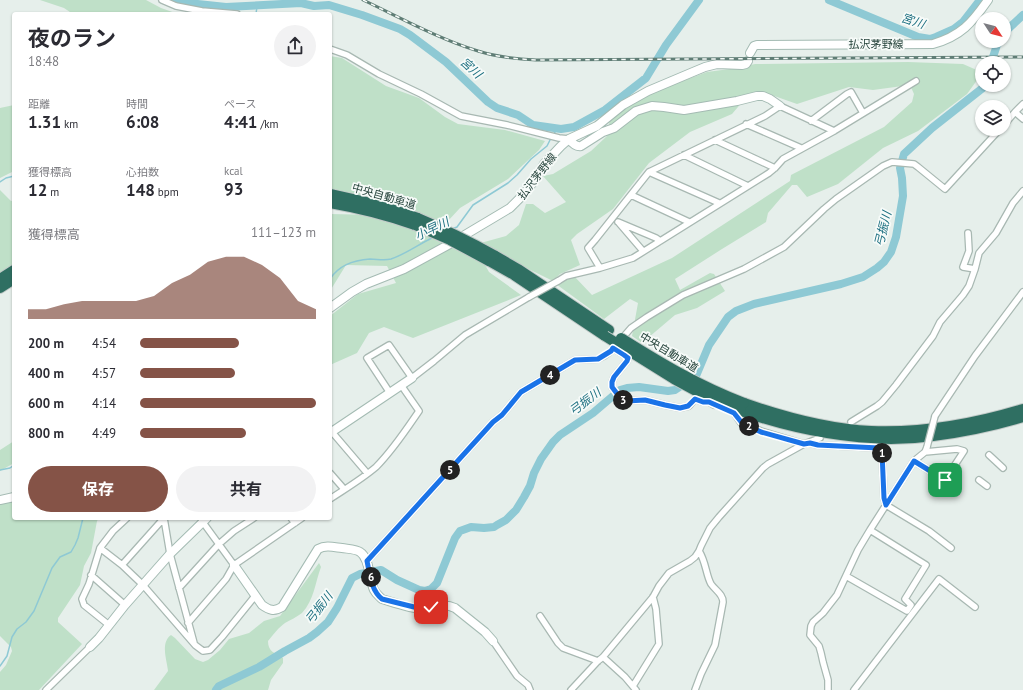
<!DOCTYPE html>
<html lang="ja">
<meta charset="utf-8">
<style>
:root{--surface:#fff;--page:#f2f2f3;--text:#2b2b33;--muted:#7c7c81;--accent:#855347}
body{margin:0;font-family:"PT Sans","Noto Sans JP",sans-serif;background:var(--page);color:var(--text);height:100vh;display:flex;flex-direction:column;font-size:15px;white-space:nowrap}
*{box-sizing:border-box;margin:0}
p{font-size:13px;color:var(--muted)}
.icon{flex:none;width:22px;height:22px;fill:none;stroke:currentColor;stroke-width:2;stroke-linecap:round;stroke-linejoin:round}
.map{position:relative;flex:1;overflow:hidden}
.side{position:absolute;left:12px;top:12px;width:320px;height:508px;display:flex;flex-direction:column;background:var(--surface);border-radius:4px;box-shadow:0 1px 3px #0004}
.side>*{flex:none}
.needle{width:26px;rotate:126deg}
.tools{position:absolute;left:975px;top:12px;display:grid;gap:8px}
.tools a{display:grid;place-items:center;width:36px;height:36px;border-radius:50%;background:var(--surface);box-shadow:0 1px 3px #0004;font-size:20px}
.pin{position:absolute;display:grid;place-items:center;width:34px;height:34px;color:#fff;margin:-17px;border-radius:8px;box-shadow:0 2px 6px #0006}
.km{position:absolute;width:20px;height:20px;margin:-10px;border-radius:50%;background:#222;color:#fff;font-size:11px;line-height:20px;text-align:center}
.round{display:grid;place-items:center;flex:none;width:42px;height:42px;border-radius:21px;background:var(--page)}
.headline{display:flex;align-items:center;justify-content:space-between;height:68px;padding:0 16px}
h1{font-size:22px;font-weight:700;line-height:30px}
.stats{display:grid;grid-template-columns:repeat(3,1fr);gap:6px;height:68px;padding:4px 16px}
.stats div{display:grid;align-content:center}
.stats b{font-size:17px;font-weight:700}
.stats small{font-size:11px;font-weight:400}
.stats p{font-size:11px}
.chart{height:112px;padding:8px 16px}
.chart p{display:flex;justify-content:space-between}
.chart svg{width:100%;height:72px;margin-top:4px;fill:var(--accent);opacity:.7}
.primary-button{display:flex;gap:8px;margin-top:auto;padding:8px 16px}
.primary-button a{flex:1;height:46px;border-radius:24px;background:var(--accent);color:#fff;font-size:16px;font-weight:700;line-height:46px;text-align:center}
.primary-button a+a{background:var(--page);color:var(--text)}
ul{padding:0 16px;list-style:none;font-size:13px}
li{display:grid;grid-template-columns:64px 48px 1fr;align-items:center;height:30px}
li i{height:10px;border-radius:5px;background:var(--accent)}
.map>svg:first-child{display:block}
</style>
<div class="map">
<svg width="1023" height="690" viewBox="0 0 1023 690">
<rect width="100%" height="100%" fill="#e6efeb"/>
<path fill="#bfe0c8" d="M40 0H146L161 8 178 14H73L64 8Z
M330 56 342 58 386 86 419 98 445 117 458 124 505 130 545 141 539 150 508 179 460 208 447 222 429 237 484 263 489 272 521 295 413 338 384 327 369 333 357 353 330 365V316L358 294 396 283 387 266 346 265 330 291V214L423 216 379 199 330 190Z
M908 62 963 64 979 71 980 76 967 94 918 131 883 148 838 184 807 197 797 185H792L768 213 766 222 722 249 675 279 680 290 710 273 714 274 725 291 697 308 675 315 642 343 632 336 638 303 630 299 604 319 556 284 574 276 592 295 672 258 790 181 791 175 884 127 912 102 914 94 910 85 873 90 849 87 797 104 763 92 749 94 732 114 690 132 649 163 613 209 577 234 571 240 580 265 560 274 553 281 477 244 506 236 519 225 526 204H533L545 213 566 202 543 176 553 174 591 151 607 136 610 119 650 92 672 85 707 72 737 68 755 64Z
M14 105V171L0 178V108Z
M0 190 11 201 14 200V266L0 273Z
M14 441V463L0 471V450Z
M14 501V518H99L97 521 91 553 84 566 80 585 58 618V622L82 644 39 690H0V672L6 665 12 651 11 647 0 636V504Z
M319 563 321 567C315 583 314 600 302 613 297 617 290 620 285 623 279 627 273 635 268 641 268 652 275 653 283 658V663L271 680 268 690H154L168 671C167 660 160 643 171 635L175 638 195 659 203 662 208 660 220 650 229 639 249 633 264 621 280 616Z"/>
<g fill="none" stroke-linecap="round" stroke-linejoin="round">
<path stroke="#8ec9d4" stroke-width="1.5" d="M256 14 257 6
M553 135 557 129
M0 182 6 178 14 176
M452 229 457 227 473 205 508 183 517 175 531 159 547 146 551 138
M330 279C339 265 354 260 370 259 377 259 384 261 391 259 406 254 419 244 432 238
M0 470 10 468 14 465
M0 666 7 656 12 637 17 629 26 622 34 611 52 568 60 557 71 552 75 545 78 538 83 518"/>
<path stroke="#8ec9d4" stroke-width="8" d="M174 0 179 2 226 7 301 3 314 6 329 5 362 15 400 29 410 35 446 62 488 102 497 108 518 115 533 125 561 129 574 127 605 110 646 78 666 45 699 0
M829 0 918 37 930 39 936 37 954 29 963 22 980 0
M1004 35 1008 29 1023 15
M991 63 997 45 1000 41
M216 690 219 686 259 667 285 651 309 638 317 632 328 622 337 608 352 578 360 574 381 570 397 580 419 590 425 591 431 589 437 583 455 538 460 531 471 527 484 528 494 527 497 525 506 520 516 510 524 497 530 486 534 473 541 459 553 442 560 435 593 413 620 390 627 388 639 387 668 391 675 390 696 376 709 345 728 317 736 311 754 304 841 284 863 277 877 268 884 262 891 252 896 237 903 196 902 178 900 168 904 154 932 128 984 87V85"/>
<defs>
<path id="street" d="M162 0 176 6 202 11 237 14
M330 49 347 55 379 74 421 94 461 116 507 125 559 138 569 139
M1015 112 1023 104
M811 121 847 94 851 92 863 113
M746 124 801 148
M1004 125 1015 112 1023 119
M715 140 775 168
M684 155 748 186
M649 172 719 203
M631 195 689 222
M618 222 656 238 660 241
M619 223 643 251
M968 233 969 251 963 267 975 269
M600 268 588 248 595 240 649 172 765 116 780 106 834 131
M558 281 566 276 600 268 633 258 769 173 775 168 783 159 834 131 916 81
M613 348 624 355 628 358 627 361 614 377 612 382V387L621 399 626 401 645 400 665 405 680 408 689 406 695 399 703 402H709L714 405
M390 393 367 358 389 345 412 378 434 361 465 335 529 297
M728 410 734 413 741 423 761 431 804 444
M935 416 975 356 1023 292
M851 422 877 406 882 402 896 385 933 336 940 322 963 295 969 286 975 269 979 253 996 233 1013 203 1023 191
M332 432 367 473
M810 443 818 445 879 448 882 452 884 498 886 505 929 531 951 548
M989 455 1003 468
M914 461 945 480 964 451 957 449 925 452
M330 473 344 489
M979 480 987 486
M330 499C345 489 362 479 376 467 393 450 406 430 419 411L401 385
M164 518 170 554 194 643
M291 518 295 523
M202 521 234 565
M100 548 122 565 143 585 195 645 203 651 210 650 222 637 255 596
M367 561 493 422 502 415 521 392 575 360 598 359 604 356 611 351 631 328 647 317 683 295 744 269 784 247 824 209 836 199 883 166 892 162 914 164 918 167 945 189 1000 129
M122 565 164 518
M91 575 125 605
M846 576 907 611 911 605 905 599 926 565 870 530
M179 588 219 544 234 531 254 518
M540 616 558 643 563 648 598 661
M188 623 226 579 234 565 302 518
M109 625 84 605 82 599 89 584 100 548 113 531 127 518
M493 641 517 676 528 685 530 690
M603 657 625 677 636 690
M633 686 659 644 656 609 653 597
M46 690 90 647
M571 690 598 661 603 657 653 597 659 586 669 573 690 561 695 557 699 551 701 546 710 528 719 517 763 468 768 464 804 444 820 438
M695 690 701 674 715 645 723 602C723 594 716 591 711 584 706 575 706 562 699 551
M828 690V680L823 662 821 653 819 646 810 635 811 626 813 622 823 613 837 595 858 550 870 530 914 461 925 452 927 447
M854 690 939 579 975 607"/>
<path id="secondary" d="M750 53 754 46 757 45 933 44C961 36 972 23 988 0
M569 139C572 143 576 147 581 146L603 132 614 128 636 111 652 106 664 107 684 110 737 101 757 96H763L770 99 780 106
M330 308 352 292 366 284 404 269 448 245 510 208 524 194 534 181 544 164 561 146 569 139 597 126 623 105 648 91 693 72 705 67 717 64 742 65 746 64 748 61
M330 433 412 378
M0 500 14 497
M234 565 262 605C269 610 274 612 282 607L318 549C326 545 333 547 342 548 348 549 356 549 360 552 370 558 369 580 374 590 376 594 379 596 382 599 392 602 412 609 422 609 434 609 442 602 455 608L485 632 493 641
M90 647 99 638 125 605 170 554 207 518"/>
<path id="highway" d="M330 194 379 205 418 218
M330 203C359 208 387 215 415 225
M494 255 518 269 609 330
M489 261 514 275 605 336
M0 279 14 270
M0 288 14 279
M744 403C784 417 827 429 871 431 922 433 974 424 1023 409
M741 411C790 428 839 438 891 439 905 439 919 438 933 436 964 432 993 426 1023 417"/>
</defs>
<use href="#street" stroke="#a8b8b2" stroke-width="8"/>
<use href="#secondary" stroke="#a4bbb3" stroke-width="10"/>
<use href="#highway" stroke="#c2cac8" stroke-width="12"/>
<use href="#street" stroke="#fff" stroke-width="5.5"/>
<use href="#secondary" stroke="#fff" stroke-width="8"/>
<use href="#highway" stroke="#2f6f62" stroke-width="10"/>
<defs>
<path id="rail" d="M363 0C401 18 439 39 478 51 497 57 517 59 536 60L1023 57"/>
</defs>
<use href="#rail" stroke="#5f7d75" stroke-width="3"/>
<use href="#rail" stroke="#f7fbf9" stroke-width="1.5" stroke-dasharray="4.5" stroke-linecap="butt"/>
<defs>
<path id="street-bridge" d="M529 297 558 281
M927 447 935 416"/>
<path id="highway-bridge" d="M418 218C444 229 469 241 494 255
M415 225 450 240 489 261
M605 336 674 379 698 392 741 411
M621 338C661 363 699 386 744 403"/>
</defs>
<use href="#street-bridge" stroke="#a8b8b2" stroke-width="8" stroke-linecap="butt"/>
<use href="#highway-bridge" stroke="#c2cac8" stroke-width="12" stroke-linecap="butt"/>
<use href="#street-bridge" stroke="#fff" stroke-width="5.5"/>
<use href="#highway-bridge" stroke="#2f6f62" stroke-width="10"/>
</g>
<g fill="none" stroke-linecap="round" stroke-linejoin="round">
<defs>
<path id="route" d="M431 607 422 609 382 599C371 590 370 575 367 561L493 422 502 415 521 392 575 360 598 359 611 351 613 348 624 355 628 358 627 361 614 377 612 382V387L621 399 626 401 645 400 665 405 680 408 688 406 695 399 703 402H709L734 413 742 423 761 432 804 444 810 443 818 445 879 448 882 452 884 498 886 505 914 461 945 480"/>
</defs>
<use href="#route" stroke="#fff" stroke-width="8"/>
<use href="#route" stroke="#1a73e8" stroke-width="5"/>
</g>
<g text-anchor="middle" stroke-width="3.5" stroke-linejoin="round" paint-order="stroke">
<g font-size="11" fill="#24423a" stroke="#f7fbf9">
<text x="876" y="48">払沢茅野線</text>
<text transform="translate(537 176) rotate(-52)" y="4">払沢茅野線</text>
<text transform="translate(384 196) rotate(16)" y="4">中央自動車道</text>
<text transform="translate(669 352) rotate(31)" y="4">中央自動車道</text>
</g>
<g font-size="12" font-style="italic" fill="#1c6f80" stroke="#f7fbf9">
<text transform="translate(913 21) rotate(19)" y="4">宮川</text>
<text transform="translate(471 68) rotate(42)" y="4">宮川</text>
<text transform="translate(432 229) rotate(-26)" y="4">小早川</text>
<text transform="translate(883 229) rotate(-76)" y="4">弓振川</text>
<text transform="translate(585 402) rotate(-37)" y="4">弓振川</text>
<text transform="translate(319 608) rotate(-52)" y="4">弓振川</text>
</g>
</g>
</svg>
<div class="tools">
<a><svg class="needle" viewBox="-14 -14 28 28"><path d="M0-13l5 13h-10z" fill="#e53935"/><path d="M0 13l5-13h-10z" fill="#7c7c81"/></svg></a>
<a><svg class="icon" aria-label="locate" viewBox="0 0 24 24"><circle cx="12" cy="12" r="6"/><path d="M12 2v4M12 18v4M2 12h4M18 12h4"/></svg></a>
<a><svg class="icon" aria-label="layers" viewBox="0 0 24 24"><path d="M12 4l9 5-9 5-9-5zM3 14l9 5 9-5"/></svg></a>
</div>
<div class="pin" style="left:945px;top:480px;background:#1e9e55"><svg class="icon" aria-label="arrive" viewBox="0 0 24 24"><path d="M6 21V4h12l-3 4 3 4H6"/></svg></div>
<div class="pin" style="left:431px;top:607px;background:#d93025"><svg class="icon" aria-label="check" viewBox="0 0 24 24"><path d="M5 12l5 5 9-10"/></svg></div>
<b class="km" style="left:882px;top:453px">1</b>
<b class="km" style="left:749px;top:426px">2</b>
<b class="km" style="left:623px;top:400px">3</b>
<b class="km" style="left:550px;top:375px">4</b>
<b class="km" style="left:450px;top:470px">5</b>
<b class="km" style="left:371px;top:577px">6</b>
<section class="side">
<div class="headline"><div><h1>夜のラン</h1><p>18:48</p></div><a class="round"><svg class="icon" aria-label="share" viewBox="0 0 24 24"><path d="M12 15V3M7 8l5-5 5 5M5 13v7h14v-7"/></svg></a></div>
<div class="stats">
<div><p>距離</p><b>1.31<small> km</small></b></div>
<div><p>時間</p><b>6:08</b></div>
<div><p>ペース</p><b>4:41<small> /km</small></b></div>
</div>
<div class="stats">
<div><p>獲得標高</p><b>12<small> m</small></b></div>
<div><p>心拍数</p><b>148<small> bpm</small></b></div>
<div><p>kcal</p><b>93</b></div>
</div>
<div class="chart"><p><span>獲得標高</span>111–123 m</p>
<svg viewBox="0 0 160 44" preserveAspectRatio="none"><path d="M0 44V38L10 38L20 35L30 33L40 33L50 33L60 33L70 30L80 22L90 17L100 9L110 6L120 6L130 11L140 19L150 33L160 38V44z"/></svg>
</div>
<ul>
<li><b>200 m</b>4:54<i style="width:56%"></i></li>
<li><b>400 m</b>4:57<i style="width:54%"></i></li>
<li><b>600 m</b>4:14<i style="width:100%"></i></li>
<li><b>800 m</b>4:49<i style="width:60%"></i></li>
</ul>
<div class="primary-button"><a>保存</a><a>共有</a></div>
</section>
</div>
